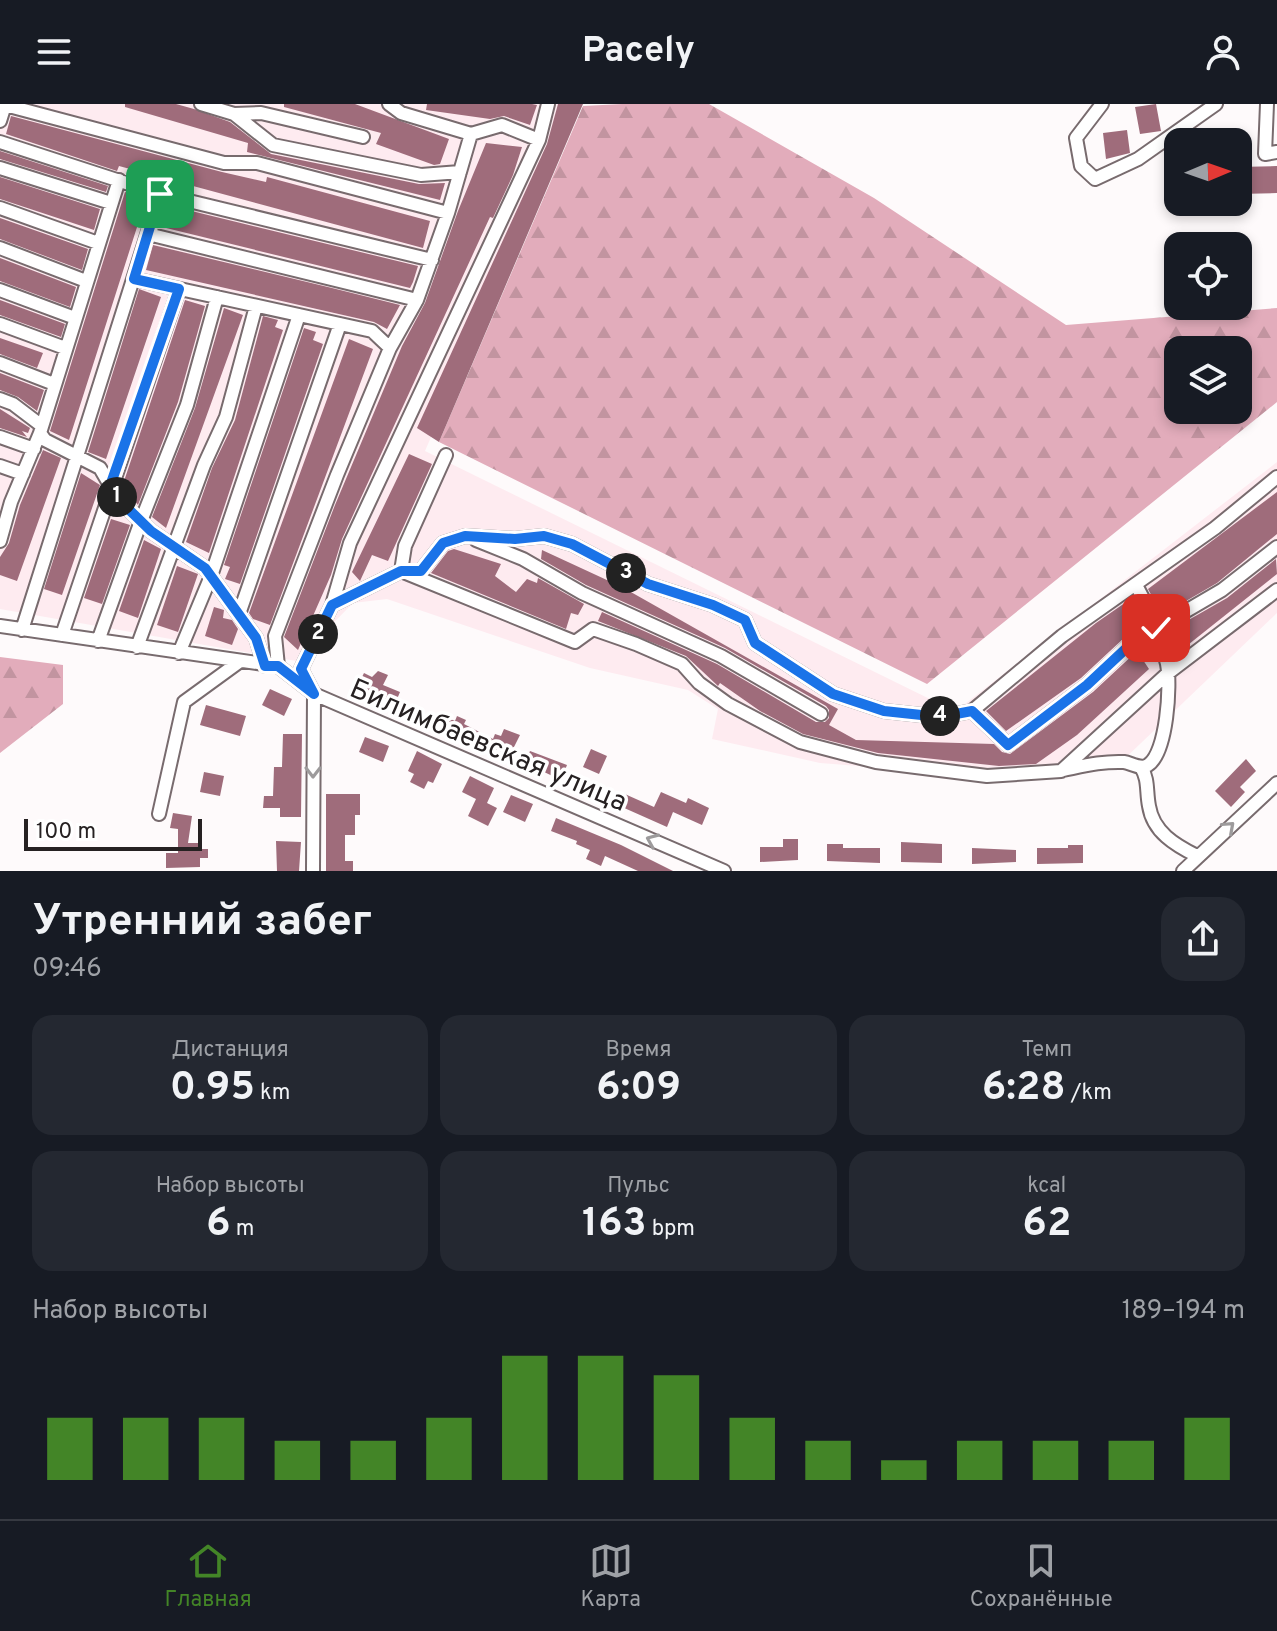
<!DOCTYPE html>
<html lang="ru">
<meta charset="utf-8">
<style>
:root{--surface:#171b24;--page:#242831;--text:#f1f3f6;--muted:#9ea1a6;--line:#363941;--accent:#438527}
body{margin:0;font-family:Overpass,sans-serif;background:var(--page);color:var(--text);height:100vh;display:flex;flex-direction:column;font-size:30px;white-space:nowrap}
*{box-sizing:border-box;margin:0}
p{font-size:26px;color:var(--muted)}
.icon{flex:none;width:44px;height:44px;fill:none;stroke:currentColor;stroke-width:2;stroke-linecap:round;stroke-linejoin:round}
.map{position:relative;height:767px;overflow:hidden}
.side{display:flex;flex-direction:column;background:var(--surface);flex:1}
.side>*{flex:none}
.needle{width:52px;rotate:88deg}
.controls{position:absolute;left:1164px;top:24px;display:grid;gap:16px}
.controls a{display:grid;place-items:center;width:88px;height:88px;border-radius:16px;background:var(--surface);box-shadow:0 4px 12px #0003;font-size:40px}
.scale{position:absolute;left:24px;bottom:20px;width:178px;box-sizing:border-box;padding-left:8px;border:4px solid #262122;border-top:0;font-size:22px;line-height:28px;white-space:nowrap;color:#262122;-webkit-text-stroke:6px #fff;paint-order:stroke}
.pin{position:absolute;display:grid;place-items:center;width:68px;height:68px;color:#fff;margin:-34px;border-radius:16px;box-shadow:0 4px 12px #0006}
.km{position:absolute;width:40px;height:40px;margin:-20px;border-radius:50%;background:#222;color:#fff;font-size:22px;line-height:40px;text-align:center}
.round{display:grid;place-items:center;flex:none;width:84px;height:84px;border-radius:24px;background:var(--page)}
.headline{display:flex;align-items:center;justify-content:space-between;height:136px;padding:0 32px}
h1{font-size:44px;font-weight:700;line-height:60px}
.figures{display:grid;grid-template-columns:repeat(3,1fr);gap:12px;height:136px;padding:8px 32px}
.figures div{display:grid;align-content:center;border-radius:20px;background:var(--page);text-align:center}
.figures b{font-size:40px;font-weight:700}
.figures small{font-size:22px;font-weight:400}
.figures p{font-size:22px}
.chart{height:224px;padding:16px 32px}
.chart p{display:flex;justify-content:space-between}
.chart svg{width:100%;height:144px;margin-top:8px;stroke:var(--accent);stroke-width:6}
header{display:flex;justify-content:space-between;align-items:center;height:104px;padding:0 32px;background:var(--surface);font-size:36px;font-weight:700}
.tabs{display:flex;justify-content:space-around;align-items:center;height:112px;border-top:2px solid var(--line);background:var(--surface);font-size:22px;color:var(--muted)}
.tabs a{display:grid;justify-items:center;gap:4px}
.tabs .active{color:var(--accent)}
.map>svg:first-child{display:block}
</style>
<header><svg class="icon" aria-label="menu" viewBox="0 0 24 24"><path d="M4 6h16M4 12h16M4 18h16"/></svg>Pacely<svg class="icon" aria-label="person" viewBox="0 0 24 24"><circle cx="12" cy="8" r="4"/><path d="M4 21q1-7 8-7t8 7"/></svg></header>
<div class="map">
<svg width="1277" height="767" viewBox="0 0 1277 767">
<defs>
<pattern id="forest-firs" width="22" height="20" patternUnits="userSpaceOnUse" patternTransform="scale(2)"><rect width="22" height="20" fill="#e2acbb"/><path d="M5 1l3.5 6h-7zM16 11l3.5 6h-7z" fill="#c294a0"/></pattern>
</defs>
<rect width="100%" height="100%" fill="#fefafb"/>
<path fill="#feebf0" d="M0 0H575L425 347 942 601 961 603 1277 358V509L1117 662 987 672 820 659 712 635 718 605 688 586 590 564 387 495 353 499 296 557 0 505Z"/>
<path fill="url(#forest-firs)" fill-rule="evenodd" d="M622 0H709L874 94 1066 221 1277 204V298L927 580 439 338 583 2ZM1178 246H1238V306H1178Z
M0 553 63 561V600L0 649Z"/>
<path fill="#9f6c7b" d="M125 0H176L194 5 230 18 271 50 419 80 445 79 440 96 247 48 248 39 125 3Z
M284 0H355L449 35 440 60 434 61 376 40 381 29 284 3Z
M427 0H532L537 1 530 21 504 12 490 15 426 6Z
M558 0H583L439 338 417 324 547 40Z
M1156 0 1161 27 1140 30 1135 3Z
M11 12 222 68 266 78 267 73 430 117 423 144 119 62 117 67 6 30Z
M1127 26 1130 49 1106 55 1103 29Z
M486 39 522 43 513 71 493 114 490 113 342 435 331 471 298 546 284 533 335 401 402 242 425 199 458 107Z
M0 47 108 82 106 88 0 55Z
M1277 62V89L1238 90V63Z
M0 73 100 105 94 126 0 95Z
M125 88 146 95 69 336 50 327Z
M167 101 418 162 413 178 410 184 162 123Z
M0 114 88 145 82 166 0 135Z
M153 141 332 184 400 201 387 225 374 218 146 166Z
M0 154 76 183 70 203 0 177Z
M139 185 161 193 106 355 88 348Z
M0 196 65 220 61 233 0 211Z
M185 196 205 202 178 298 138 401 122 383Z
M224 204 243 211 166 424 152 413 195 304Z
M263 212 278 216 275 223 283 226 209 449 186 438 212 364 235 316Z
M304 224 316 228 313 236 323 240 240 480 225 475 230 463 224 461Z
M0 234 43 249 37 264 0 250Z
M349 235 373 245 270 521 253 515 249 509Z
M0 269 44 286 37 307 18 293 0 286Z
M0 305 30 324 28 329 22 327 27 333 0 324Z
M43 346 61 354 17 477 0 471V453L9 439 20 401Z
M409 350 432 360 388 457 372 451 360 477 352 468Z
M81 369 100 381 62 491 44 485Z
M1277 388V430L1217 479 1162 511 1148 485Z
M111 415 130 421 102 500 84 494Z
M144 436 161 445 138 514 119 507Z
M454 445 501 460 495 472 516 488 527 475 537 479 538 474 584 500 578 511 571 509 566 525 431 469 448 447Z
M542 446 622 483 838 605 829 621 856 636 994 640 1002 648 1010 650 1093 588 1137 547 1149 565 1077 631 1036 660 999 662 878 649 803 630 760 607 720 579 718 582 686 552 598 517 602 508 717 560 816 618H825L829 614V606L826 602 725 544 586 481 541 455Z
M1276 455 1277 470 1174 552 1164 530 1227 494Z
M177 462 198 470 178 528 157 521Z
M1132 494 1138 521 1081 574 1006 627 986 607 1096 519Z
M214 503 224 506 223 514 232 516 238 525 232 541 205 532Z
M378 567 388 571 383 581 400 588 395 600 358 581 364 569 372 573Z
M270 585 292 595 284 612 262 601Z
M206 601 246 612 240 632 200 621Z
M457 612 466 616 464 620 493 635 495 630 501 632 504 625 520 631 510 651 479 639 477 643 441 627 448 614 455 617Z
M283 630H302L301 713H280V704H263L264 692H273L274 663H282Z
M365 633 389 642 383 658 359 648Z
M591 645 607 652 599 670 583 663Z
M417 647 442 660 433 679 428 677 424 685 410 678 414 670 408 667Z
M530 647 567 661 561 676 525 659Z
M1246 655 1256 667 1240 683 1245 688 1231 703 1215 687Z
M204 668 224 672 220 692 200 688Z
M470 672 494 684 487 699 497 704 488 722 468 712 476 695 462 688Z
M618 687 654 703 661 688 686 699 688 694 709 704 702 721 673 708 667 723 613 699Z
M326 690H360V711H355V731H345V757H353V767H326Z
M511 691 533 700 525 718 503 708Z
M173 709 192 712 188 739H200V745H208V754H200V763L166 764V749H178V725L170 724Z
M556 714 621 741 673 767H638L605 752 601 762 586 755 590 746 576 740 577 737 551 727Z
M783 735H798V756L760 758V743H783Z
M276 737 301 738 299 767H277Z
M901 738 942 740V759L901 758Z
M827 740H843V744H880V759L827 757Z
M1068 741H1083V759L1037 760V744H1068Z
M972 744 1016 746V758L972 760Z"/>
<g fill="none" stroke-linecap="round" stroke-linejoin="round">
<defs>
<path id="minor" d="M201 0 234 10 273 41 421 71 460 68
M389 0 401 9 471 30
M1102 0 1076 34 1081 62 1095 75 1138 55 1216 0
M1267 0 1265 50 1277 48
M234 10 261 9 363 33
M0 17 5 1 224 59H257L448 109
M0 38 160 90 22 526
M0 64 111 99
M119 76 40 329 45 336 100 364 118 395 151 427 205 464 256 534 265 562
M160 90 432 156
M0 104 98 139
M148 130 417 196
M0 144 86 177
M134 175 372 227 390 244
M0 186 75 214
M0 220 65 244
M0 259 54 280
M0 295 13 300 42 322
M0 333 34 345
M446 351 405 442 401 467 575 538 593 525 636 540 682 560 699 579 728 600 800 638 876 658 987 672 1061 667 1167 570 1277 486
M0 362 23 370
M476 436 523 455 582 489 721 552 821 610
M0 437 11 398 40 329
M332 501 401 467H421L443 439 465 432 515 435 544 432 572 440 648 480 713 501 745 516 755 539 833 590 884 607 940 613 972 607 1062 532 1215 424 1277 373
M239 510 340 220
M0 522 278 562 314 590 724 767
M62 531 179 185
M98 537 141 417 187 301 217 193
M137 543 204 361 226 313 256 202
M179 549 211 472 299 211
M278 562 275 532 337 371 390 244 417 196 448 109 471 30 502 21 539 36
M972 607 1008 641 1087 581 1133 538 1222 486 1277 443
M1141 663C1149 676 1146 687 1149 702 1153 728 1175 741 1197 752
M1063 666C1083 662 1102 657 1124 658 1131 659 1141 666 1148 661 1167 649 1171 581 1167 560 1165 549 1157 537 1152 527L1155 517 1136 481
M159 710 184 598 239 558
M313 767 314 590 301 565 332 501 350 439 539 36 548 0
M1183 767 1277 679"/>
</defs>
<use href="#minor" stroke="#786b6e" stroke-width="16"/>
<use href="#minor" stroke="#fff" stroke-width="12"/>
</g>
<defs><path id="oneway-chevron" d="M-2-3.5L2.5 0L-2 3.5" fill="none" stroke-width="1.6" stroke-linecap="round" stroke-linejoin="round" transform="scale(2)"/></defs>
<g stroke="#9d9b9c">
<use href="#oneway-chevron" transform="translate(313 668) rotate(90)"/>
<use href="#oneway-chevron" transform="translate(1229 723) rotate(-42)"/>
<use href="#oneway-chevron" transform="translate(652 736) rotate(-157)"/>
</g>
<g fill="none" stroke-linecap="round" stroke-linejoin="round">
<defs>
<path id="route" d="M160 90 134 175 179 185 110 382 118 395 151 427 205 464 256 534 265 562H278L314 590 301 565 332 501 401 467H421L443 439 465 432 515 435 544 432 572 440 648 480 713 501 745 516 755 539 833 590 884 607 940 613 972 607 1008 641 1087 581 1133 538 1156 524"/>
</defs>
<use href="#route" stroke="#fff" stroke-width="16"/>
<use href="#route" stroke="#1a73e8" stroke-width="10"/>
</g>
<g text-anchor="middle" stroke-width="7" stroke-linejoin="round" paint-order="stroke">
<g font-size="28" fill="#262122" stroke="#fff">
<text transform="translate(489 640) rotate(23)" y="10">Билимбаевская улица</text>
</g>
</g>
</svg>
<div class="controls">
<a><svg class="needle" viewBox="-14 -14 28 28"><path d="M0-13l5 13h-10z" fill="#e53935"/><path d="M0 13l5-13h-10z" fill="#9ea1a6"/></svg></a>
<a><svg class="icon" aria-label="locate" viewBox="0 0 24 24"><circle cx="12" cy="12" r="6"/><path d="M12 2v4M12 18v4M2 12h4M18 12h4"/></svg></a>
<a><svg class="icon" aria-label="layers" viewBox="0 0 24 24"><path d="M12 4l9 5-9 5-9-5zM3 14l9 5 9-5"/></svg></a>
</div>
<div class="scale">100 m</div>
<div class="pin" style="left:160px;top:90px;background:#1e9e55"><svg class="icon" aria-label="arrive" viewBox="0 0 24 24"><path d="M6 21V4h12l-3 4 3 4H6"/></svg></div>
<div class="pin" style="left:1156px;top:524px;background:#d93025"><svg class="icon" aria-label="check" viewBox="0 0 24 24"><path d="M5 12l5 5 9-10"/></svg></div>
<b class="km" style="left:117px;top:393px">1</b>
<b class="km" style="left:318px;top:530px">2</b>
<b class="km" style="left:626px;top:469px">3</b>
<b class="km" style="left:940px;top:612px">4</b>
</div>
<section class="side">
<div class="headline"><div><h1>Утренний забег</h1><p>09:46</p></div><a class="round"><svg class="icon" aria-label="share" viewBox="0 0 24 24"><path d="M12 15V3M7 8l5-5 5 5M5 13v7h14v-7"/></svg></a></div>
<div class="figures">
<div><p>Дистанция</p><b>0.95<small> km</small></b></div>
<div><p>Время</p><b>6:09</b></div>
<div><p>Темп</p><b>6:28<small> /km</small></b></div>
</div>
<div class="figures">
<div><p>Набор высоты</p><b>6<small> m</small></b></div>
<div><p>Пульс</p><b>163<small> bpm</small></b></div>
<div><p>kcal</p><b>62</b></div>
</div>
<div class="chart"><p><span>Набор высоты</span>189–194 m</p>
<svg viewBox="0 0 160 44" preserveAspectRatio="none"><path d="M5 44V25M15 44V25M25 44V25M35 44V32M45 44V32M55 44V25M65 44V6M75 44V6M85 44V12M95 44V25M105 44V32M115 44V38M125 44V32M135 44V32M145 44V32M155 44V25"/></svg>
</div>
</section>
<nav class="tabs">
<a class="active"><svg class="icon" aria-label="home" viewBox="0 0 24 24"><path d="M3 11l9-7 9 7M6 9v11h12V9"/></svg>Главная</a>
<a><svg class="icon" aria-label="map" viewBox="0 0 24 24"><path d="M3 6l6-2 6 2 6-2v14l-6 2-6-2-6 2zM9 4v14M15 6v14"/></svg>Карта</a>
<a><svg class="icon" aria-label="saved" viewBox="0 0 24 24"><path d="M7 4h10v16l-5-4-5 4z"/></svg>Сохранённые</a>
</nav>
